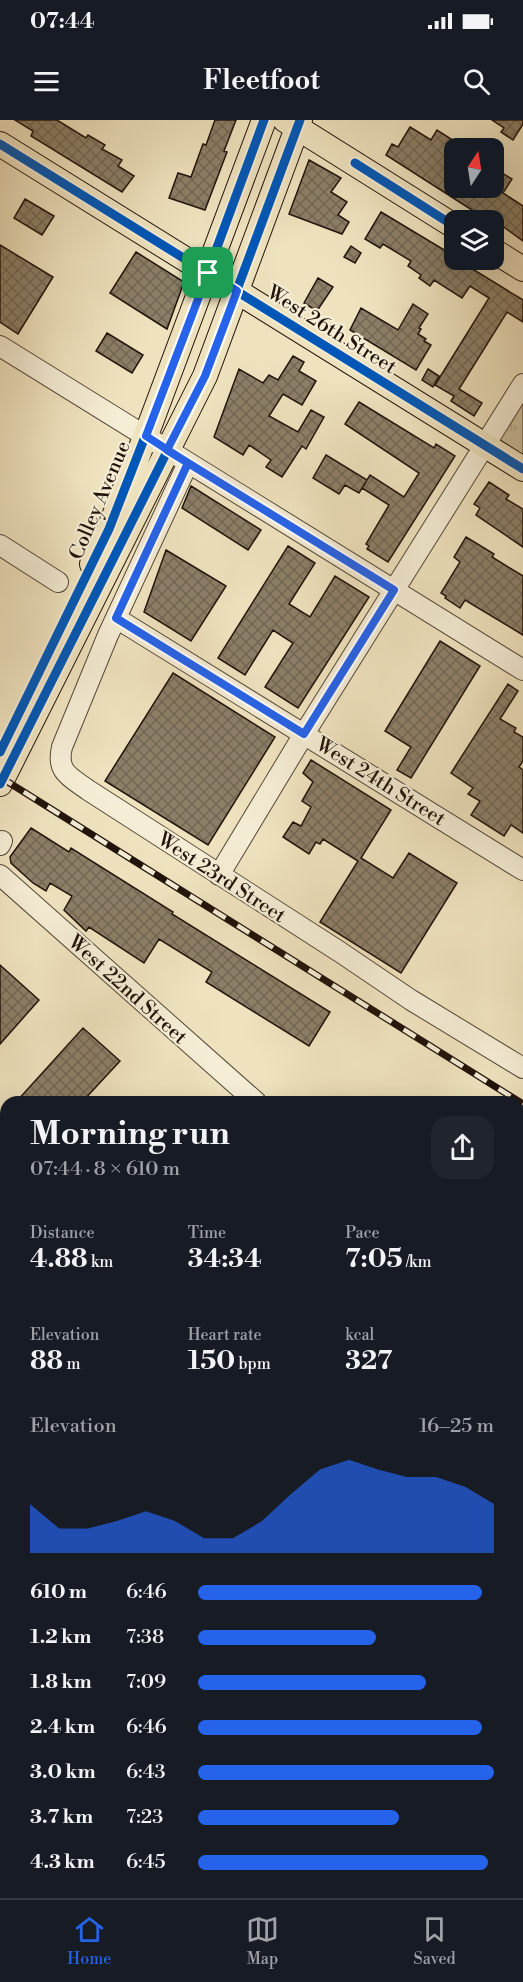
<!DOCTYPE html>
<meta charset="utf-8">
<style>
:root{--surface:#171b24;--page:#20242c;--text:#f1f3f6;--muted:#9ea1a6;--line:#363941;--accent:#2563eb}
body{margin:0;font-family:"Libre Bodoni",serif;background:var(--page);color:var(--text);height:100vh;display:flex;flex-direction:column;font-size:22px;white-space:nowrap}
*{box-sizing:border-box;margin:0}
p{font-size:20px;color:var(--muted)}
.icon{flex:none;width:33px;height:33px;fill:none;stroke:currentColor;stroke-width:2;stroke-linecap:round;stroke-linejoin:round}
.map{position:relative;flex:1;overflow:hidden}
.details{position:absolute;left:0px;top:976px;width:524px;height:802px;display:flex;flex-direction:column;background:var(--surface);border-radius:18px 18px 0 0;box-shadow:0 6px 24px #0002}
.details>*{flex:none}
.needle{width:39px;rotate:12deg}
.fabs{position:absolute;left:444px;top:18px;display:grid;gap:12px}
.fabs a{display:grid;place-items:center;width:60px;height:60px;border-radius:12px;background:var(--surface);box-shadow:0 6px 24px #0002;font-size:30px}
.pin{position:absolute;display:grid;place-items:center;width:51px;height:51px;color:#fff;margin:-26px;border-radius:12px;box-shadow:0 3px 9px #0006}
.round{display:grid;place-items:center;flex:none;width:63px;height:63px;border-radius:18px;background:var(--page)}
.headline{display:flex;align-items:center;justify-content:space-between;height:102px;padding:0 30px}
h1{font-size:33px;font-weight:700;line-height:45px}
.metrics{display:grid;grid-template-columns:repeat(3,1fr);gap:9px;height:102px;padding:6px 30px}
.metrics div{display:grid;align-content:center}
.metrics b{font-size:26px;font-weight:700}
.metrics small{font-size:16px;font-weight:400}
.metrics p{font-size:16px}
.chart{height:168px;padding:12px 30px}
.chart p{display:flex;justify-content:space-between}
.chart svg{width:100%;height:108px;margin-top:6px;fill:var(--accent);opacity:.7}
ul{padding:0 30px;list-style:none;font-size:20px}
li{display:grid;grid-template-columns:96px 72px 1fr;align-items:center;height:45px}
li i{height:15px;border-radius:8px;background:var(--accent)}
.status{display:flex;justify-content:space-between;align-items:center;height:42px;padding:0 30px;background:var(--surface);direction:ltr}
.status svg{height:16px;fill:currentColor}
header{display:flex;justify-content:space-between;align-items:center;height:78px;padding:0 30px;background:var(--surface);font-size:27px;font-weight:700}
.tab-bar{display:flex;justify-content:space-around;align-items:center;height:84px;border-top:2px solid var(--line);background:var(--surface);font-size:16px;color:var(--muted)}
.tab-bar a{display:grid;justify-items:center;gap:3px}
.tab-bar .selected{color:var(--accent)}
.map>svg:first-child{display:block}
</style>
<div class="status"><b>07:44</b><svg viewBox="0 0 49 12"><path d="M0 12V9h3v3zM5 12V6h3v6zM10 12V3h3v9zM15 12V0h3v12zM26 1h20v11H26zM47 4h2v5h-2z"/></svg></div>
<header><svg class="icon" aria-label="menu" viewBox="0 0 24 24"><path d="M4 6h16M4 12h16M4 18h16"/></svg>Fleetfoot<svg class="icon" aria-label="search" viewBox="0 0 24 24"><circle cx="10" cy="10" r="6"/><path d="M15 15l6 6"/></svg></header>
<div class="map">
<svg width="523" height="1778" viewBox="0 0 523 1778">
<defs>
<pattern id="grass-tufts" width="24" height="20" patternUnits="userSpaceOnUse" patternTransform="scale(1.5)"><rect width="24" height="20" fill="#ccc0a0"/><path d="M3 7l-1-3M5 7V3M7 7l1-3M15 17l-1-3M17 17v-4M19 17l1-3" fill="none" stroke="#afa488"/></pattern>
<pattern id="building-cross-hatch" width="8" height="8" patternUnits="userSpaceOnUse" patternTransform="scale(1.5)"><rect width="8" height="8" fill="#8c7f68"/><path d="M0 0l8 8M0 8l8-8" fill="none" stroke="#726754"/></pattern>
</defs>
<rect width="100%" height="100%" fill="#efe3bf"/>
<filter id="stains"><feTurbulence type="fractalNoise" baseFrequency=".00333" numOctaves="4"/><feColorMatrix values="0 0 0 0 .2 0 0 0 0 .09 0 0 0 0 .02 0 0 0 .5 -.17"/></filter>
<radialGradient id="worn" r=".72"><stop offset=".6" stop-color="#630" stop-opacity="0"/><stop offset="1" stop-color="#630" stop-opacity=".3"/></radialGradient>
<path fill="url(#grass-tufts)" stroke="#766a55" stroke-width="1.5" d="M523 275V337L499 322V313Z"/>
<path fill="#ccc0a0" stroke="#766a55" stroke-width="1.5" d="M0 1282 6 1288V1422L0 1416Z"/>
<path fill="url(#building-cross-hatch)" stroke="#21130a" stroke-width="1.5" d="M15 0H57L86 18 88 15 105 25 102 29 122 40 118 46 134 56 122 72 31 16 33 11Z
M215 0H236L224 31 227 32 205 90 169 78 178 53 191 57 203 24 206 25Z
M492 0H523V4L513 20 501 12 504 8Z
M410 7 431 20 437 10 454 21V68H494V48L512 59 503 73 523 86V121L494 100 487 98 486 99 386 35 392 24 398 27Z
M309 40 341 58 331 72 347 82 338 95 349 102 342 114 289 94Z
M25 79 54 96 42 115 14 98Z
M381 92 451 134 454 140H458L523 180V202L507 192 459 269 482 283 474 296 451 281 454 276 435 265 489 178 470 166 462 178 434 160 430 166 419 158 421 155 408 146 411 141 383 124 380 128 365 119Z
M0 125 53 157 18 214 0 202Z
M351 126 361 133 355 143 344 137Z
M136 132 184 162 167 209 110 173Z
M318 158 333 167 317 191 304 183Z
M413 184 428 194 419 208 421 209 418 214 426 219 424 221 431 225 416 250 350 210 361 188 398 210Z
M107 213 143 235 132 253 96 231Z
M293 236 304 242 299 251 316 261 302 285 283 274 269 296 298 312 311 290 324 297 306 329 302 326 282 357 266 347 271 340 249 325 243 335 214 317 239 249 263 263 269 255 278 260Z
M428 249 439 256 433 267 422 260Z
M359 282 434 328 436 324 455 336 388 442 367 429 369 426 366 424 389 385 362 368 370 355 404 377 419 353 345 304Z
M326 335 367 360 359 373 345 365 339 374 313 358Z
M489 362 509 375 506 379 523 389V427L476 395 480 388 474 384Z
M191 366 261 410 248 430 182 388Z
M466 417 494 434 492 437 523 456V515L465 480 460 488 445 478 446 476 441 473 460 442 454 437Z
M288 426 315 443 289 484 310 497 335 456 369 477 298 588 265 567 293 523 273 510 245 555 218 538Z
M166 430 226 466 191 521 144 492Z
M440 521 480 546 411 658 397 650 411 627 385 611Z
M173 553 275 617 208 725 105 661Z
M508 564 518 571 500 599 516 608 514 612 523 617V641L519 647 523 650V713L511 705 504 716 471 695 480 681 468 674 473 668 451 653Z
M311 640 391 690 361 738 393 758 409 733 457 763 401 853 320 802 358 741 323 719 320 724 316 722 309 734 283 717 293 702 301 706 311 687 302 681 313 662 303 653Z
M31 708 69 732 71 728 173 792 172 794 330 892 309 926 206 862 212 852 159 819 144 843 89 807 86 811 64 790 72 776 50 763 46 771 33 763 11 743 10 737Z
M0 845 39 880 0 924Z
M83 908 120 941 82 982H16Z"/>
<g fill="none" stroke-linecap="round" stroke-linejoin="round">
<defs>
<path id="minor" d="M0 226 523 550
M188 343 108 515 62 627C56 652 70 657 88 670L340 832 411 880 523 948
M0 425 58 462
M116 498 523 750
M0 725 2 721
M0 755 256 982
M219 755 304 614 523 264
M518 1216 523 1221
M0 1245 6 1251
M518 1564 523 1554
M0 1582 6 1575
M518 1676 523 1679
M0 1746 6 1751
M31 1773 37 1778
M284 1773 290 1778
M340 1773 346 1778
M389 1778 392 1773"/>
<path id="major" d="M285 0 454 106
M0 24 523 349
M494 131 523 149
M92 444 109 409 151 302 264 0
M0 664 205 256 300 0
M0 1006 6 1011
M518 1467 523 1472"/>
</defs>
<use href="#minor" stroke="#544737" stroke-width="22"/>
<use href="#major" stroke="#21130a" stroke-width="26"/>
<use href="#minor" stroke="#f5edd5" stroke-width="20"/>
<use href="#major" stroke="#efe3bf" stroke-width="24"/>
<defs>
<path id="rail" d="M0 657 523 984"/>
</defs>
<use href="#rail" stroke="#21130a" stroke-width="7"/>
<use href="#rail" stroke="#f5edd5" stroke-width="4.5" stroke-dasharray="14" stroke-linecap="butt"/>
<defs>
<path id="cycleway" d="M0 24 523 349
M355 43 454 106
M0 632 109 409 185 214 264 0
M0 664 205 256 300 0"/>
</defs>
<use href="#cycleway" stroke="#f5edd5" stroke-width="13"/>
<use href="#cycleway" stroke="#0057b8" stroke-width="9"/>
</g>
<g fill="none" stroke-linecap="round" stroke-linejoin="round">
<defs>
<path id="route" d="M208 153 146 316 188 343 116 498 304 614 394 470 167 330 205 256 237 171 208 153"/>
</defs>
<use href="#route" stroke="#fff" stroke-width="12"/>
<use href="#route" stroke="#2563eb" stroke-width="8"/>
</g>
<g text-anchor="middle" stroke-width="4.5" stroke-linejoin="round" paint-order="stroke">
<g font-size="20" fill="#21130a" stroke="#f5edd5">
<text transform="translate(332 209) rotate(32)" y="7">West 26th Street</text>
<text transform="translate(99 380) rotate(-67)" y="7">Colley Avenue</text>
<text transform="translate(381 661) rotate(32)" y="7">West 24th Street</text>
<text transform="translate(222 757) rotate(33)" y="7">West 23rd Street</text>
<text transform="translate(128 869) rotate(42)" y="7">West 22nd Street</text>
</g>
</g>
<rect width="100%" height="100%" filter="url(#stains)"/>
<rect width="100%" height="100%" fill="url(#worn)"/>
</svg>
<div class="fabs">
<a><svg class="needle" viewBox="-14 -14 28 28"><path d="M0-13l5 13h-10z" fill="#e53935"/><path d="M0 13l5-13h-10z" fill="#9ea1a6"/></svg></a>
<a><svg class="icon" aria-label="layers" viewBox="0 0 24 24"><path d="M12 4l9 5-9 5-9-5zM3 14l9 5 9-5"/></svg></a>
</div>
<div class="pin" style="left:208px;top:153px;background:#1e9e55"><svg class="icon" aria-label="arrive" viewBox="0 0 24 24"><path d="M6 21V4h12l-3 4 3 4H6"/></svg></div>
<section class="details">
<div class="headline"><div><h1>Morning run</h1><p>07:44 · 8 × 610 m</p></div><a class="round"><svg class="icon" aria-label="share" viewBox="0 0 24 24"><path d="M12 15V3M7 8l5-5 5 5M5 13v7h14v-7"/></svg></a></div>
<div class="metrics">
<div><p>Distance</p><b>4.88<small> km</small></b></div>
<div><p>Time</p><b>34:34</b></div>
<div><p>Pace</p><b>7:05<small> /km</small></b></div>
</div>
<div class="metrics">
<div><p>Elevation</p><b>88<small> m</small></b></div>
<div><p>Heart rate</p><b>150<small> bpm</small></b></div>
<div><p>kcal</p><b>327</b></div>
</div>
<div class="chart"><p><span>Elevation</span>16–25 m</p>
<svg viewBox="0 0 160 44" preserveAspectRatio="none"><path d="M0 44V24L10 34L20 34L30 31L40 27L50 31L60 38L70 38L80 31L90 20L100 10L110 6L120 10L130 13L140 13L150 17L160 24V44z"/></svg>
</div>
<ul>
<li><b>610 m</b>6:46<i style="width:96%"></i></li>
<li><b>1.2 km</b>7:38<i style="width:60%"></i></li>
<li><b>1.8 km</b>7:09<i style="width:77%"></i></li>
<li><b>2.4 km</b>6:46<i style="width:96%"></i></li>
<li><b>3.0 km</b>6:43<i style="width:100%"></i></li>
<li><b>3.7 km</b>7:23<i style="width:68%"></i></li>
<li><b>4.3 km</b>6:45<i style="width:98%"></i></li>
</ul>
</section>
</div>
<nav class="tab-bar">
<a class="selected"><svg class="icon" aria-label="home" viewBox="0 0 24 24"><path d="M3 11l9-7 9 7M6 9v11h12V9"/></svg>Home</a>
<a><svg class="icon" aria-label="map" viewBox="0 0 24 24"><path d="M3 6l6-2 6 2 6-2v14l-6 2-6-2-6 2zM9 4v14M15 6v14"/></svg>Map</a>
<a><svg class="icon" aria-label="saved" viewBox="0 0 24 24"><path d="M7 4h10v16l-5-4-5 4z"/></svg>Saved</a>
</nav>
